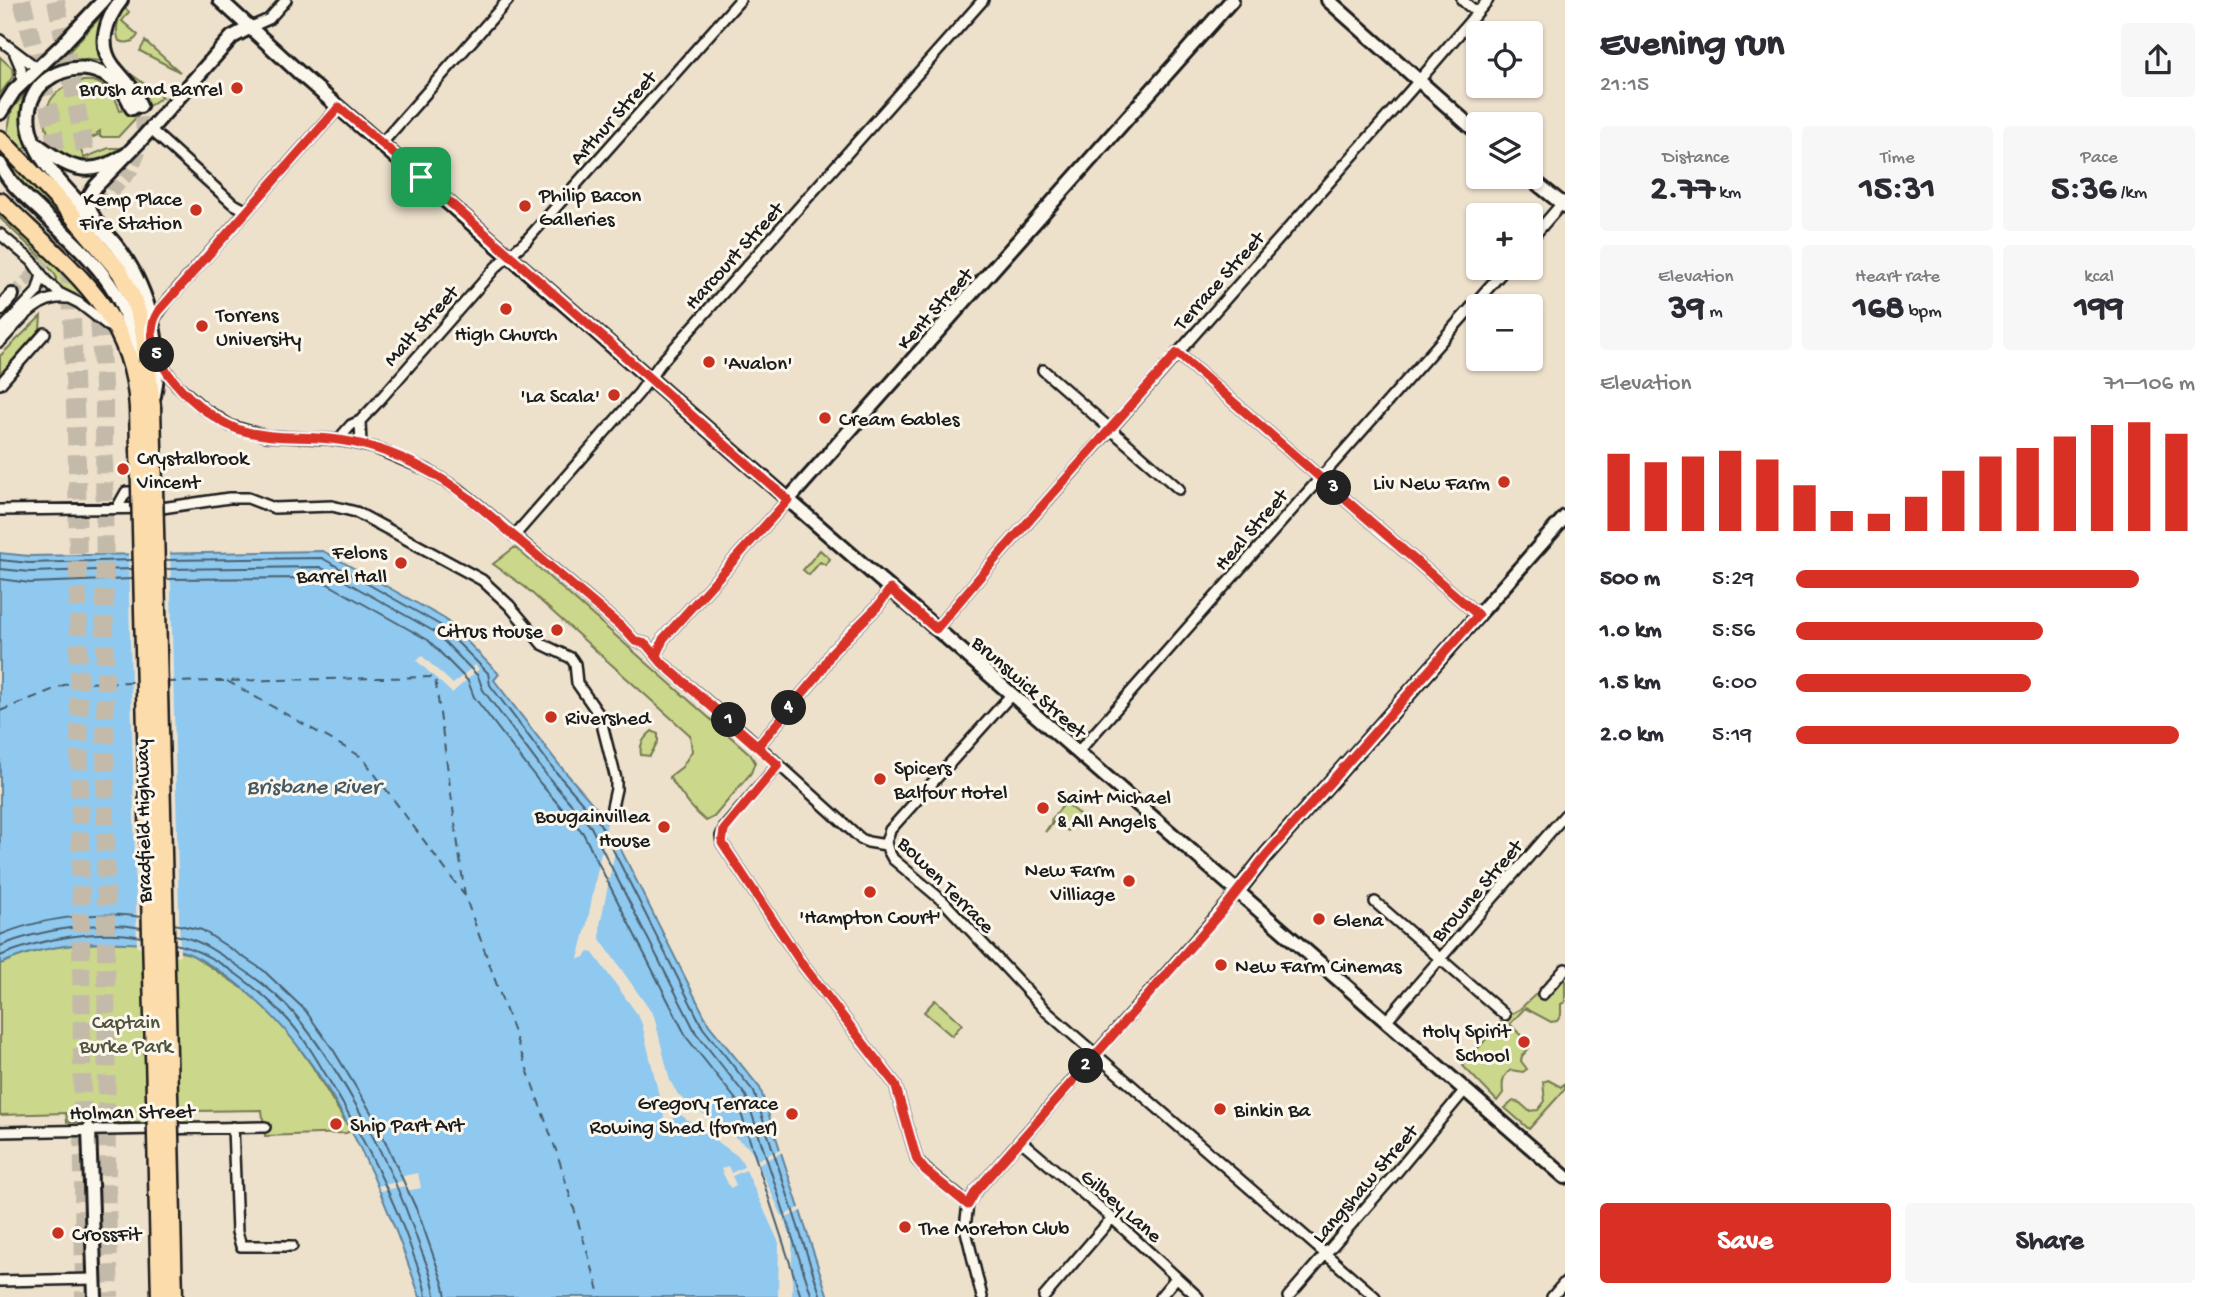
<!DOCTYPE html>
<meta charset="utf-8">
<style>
:root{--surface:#fff;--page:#f7f7f7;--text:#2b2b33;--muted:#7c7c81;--accent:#d93025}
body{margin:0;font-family:"Gochi Hand",sans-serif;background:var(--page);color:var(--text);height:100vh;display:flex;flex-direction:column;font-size:26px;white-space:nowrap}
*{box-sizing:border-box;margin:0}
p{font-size:23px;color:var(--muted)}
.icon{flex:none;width:38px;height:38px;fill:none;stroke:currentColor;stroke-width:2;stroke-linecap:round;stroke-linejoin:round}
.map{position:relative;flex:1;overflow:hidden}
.panel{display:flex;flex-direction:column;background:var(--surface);width:665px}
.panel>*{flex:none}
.tools{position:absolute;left:1466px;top:21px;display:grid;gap:14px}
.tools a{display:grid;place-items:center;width:77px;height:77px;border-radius:7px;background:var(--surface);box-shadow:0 2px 5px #0004;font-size:35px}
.pin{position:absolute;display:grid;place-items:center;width:60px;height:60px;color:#fff;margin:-30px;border-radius:14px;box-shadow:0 4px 10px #0006}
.km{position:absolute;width:35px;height:35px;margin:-18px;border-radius:50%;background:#222;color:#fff;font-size:19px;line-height:35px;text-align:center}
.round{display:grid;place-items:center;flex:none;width:74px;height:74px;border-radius:7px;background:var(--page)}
.overview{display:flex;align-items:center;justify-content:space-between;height:119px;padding:0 35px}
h1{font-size:38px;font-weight:800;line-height:52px}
.figures{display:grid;grid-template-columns:repeat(3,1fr);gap:10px;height:119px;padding:7px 35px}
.figures div{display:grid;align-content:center;border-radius:7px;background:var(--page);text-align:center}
.figures b{font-size:35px;font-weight:800}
.figures small{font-size:19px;font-weight:400}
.figures p{font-size:19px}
.chart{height:196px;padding:14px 35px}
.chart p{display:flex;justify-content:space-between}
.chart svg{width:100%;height:126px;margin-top:7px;stroke:var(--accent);stroke-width:6}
.cta{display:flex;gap:14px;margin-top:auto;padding:14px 35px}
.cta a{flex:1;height:80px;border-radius:7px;background:var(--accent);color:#fff;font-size:28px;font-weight:800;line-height:80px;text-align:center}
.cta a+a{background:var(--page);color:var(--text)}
ul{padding:0 35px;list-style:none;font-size:23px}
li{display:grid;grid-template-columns:112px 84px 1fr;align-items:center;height:52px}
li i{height:18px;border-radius:9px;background:var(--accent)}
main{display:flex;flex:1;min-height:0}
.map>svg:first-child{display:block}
</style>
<main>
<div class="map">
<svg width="1565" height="1297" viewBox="0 0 1565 1297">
<rect width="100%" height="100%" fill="#eee1cc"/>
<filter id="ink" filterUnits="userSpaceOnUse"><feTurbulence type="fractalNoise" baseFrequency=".0143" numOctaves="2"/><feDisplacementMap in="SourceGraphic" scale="14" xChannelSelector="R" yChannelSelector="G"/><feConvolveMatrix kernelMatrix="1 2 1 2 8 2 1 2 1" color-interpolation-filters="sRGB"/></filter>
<g filter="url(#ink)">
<path fill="#cbd78a" stroke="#747a53" stroke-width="2" d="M123 7 129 12 122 21 138 35C134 42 127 44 119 41 114 30 119 17 123 7Z
M103 14 98 41 103 61 78 59 57 65Z
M145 41 180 72 140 51Z
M0 57 13 69 14 75 0 94Z
M131 74 162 97 143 110 118 137H100V131L97 133 98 135 78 144 84 158 109 148H120C68 194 16 115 65 87 73 82 83 80 92 81 108 84 116 97 120 111L146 104 141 90 130 75Z
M29 88 32 90 24 126 29 145 23 150 7 133 12 110Z
M10 163 58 212 55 215 18 178Z
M0 214 86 292 80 299 64 291 56 284V276L40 256 0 218Z
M41 316 40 329 0 375V356Z
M515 547 750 754 755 762 751 773 714 817 706 821C690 808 681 793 669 777L682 767 692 751 690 735 525 587 493 564Z
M820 550 830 559 826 565 820 562 809 575 803 570Z
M652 731 658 734V741L650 756 641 755C639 744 644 738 652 731Z
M1065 803 1081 816 1068 831 1055 821 1045 832 1052 822 1051 820Z
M132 942 191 954 248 992 284 1026 312 1066 351 1131 346 1133 265 1136 262 1110 194 1111V1125L67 1122 66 1113 0 1115V964C45 944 84 943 132 942Z
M1565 977V1002L1561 1004V1015L1557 1021 1551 1022 1525 1008 1510 1024 1529 1044V1048L1522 1056 1521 1061 1527 1069 1523 1072 1511 1070C1502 1076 1502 1083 1503 1093L1497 1101 1463 1066 1504 1018 1520 1009 1537 993 1545 1000Z
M935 1000 962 1024 952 1036 924 1012Z
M1548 1080 1561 1087 1565 1083V1089L1529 1129 1505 1108 1513 1101 1520 1103 1529 1111 1538 1110 1545 1101 1543 1082Z"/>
<path fill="#8fc9ef" stroke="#61849b" stroke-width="2" d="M323 551 445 619 499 674 494 680 561 767 605 818 709 1025 760 1088 828 1297H420C377 1174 316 1018 192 955 174 946 130 942 109 943 71 943 35 948 0 964V553L29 556Z"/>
<path fill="#eee1cc" d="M170 549 180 956 137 947 128 550Z
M422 656 453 684 475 665 479 669 452 693 417 661Z
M608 817 618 836 600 925V939L654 1016 670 1081 679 1096 748 1147 757 1160 783 1148 785 1151 758 1164 782 1216 804 1206 805 1209 784 1219 792 1240V1297H778L779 1243 746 1170 732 1176 736 1185 730 1188 721 1169 728 1166 731 1173 744 1167 743 1163 739 1157 674 1110 673 1119 665 1121 642 1024 638 1015 593 953 589 952 585 957 578 959 587 924Z
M418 1173 421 1188 406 1191 405 1186 380 1191 378 1186 403 1181V1176Z"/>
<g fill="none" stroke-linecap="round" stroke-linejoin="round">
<path stroke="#4a6170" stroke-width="2" d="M0 560 29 563 132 560
M165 560 322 558 440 625 488 673 490 685 555 771 599 822 703 1028 754 1092 821 1297
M0 569 30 572 132 569
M166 569 320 567 435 632 478 676 483 690 548 777 591 827 696 1033 746 1096 812 1297
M0 579 30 583 133 579
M166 579 317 578 428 640 468 681 474 697 540 783 583 833 687 1038 737 1101 801 1297
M174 924 202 930 263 970 305 1010 334 1051 375 1119 419 1215 444 1286 446 1297
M0 935C37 919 101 910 141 917
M175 935C200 940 210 948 232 962 255 977 279 995 297 1017 345 1076 391 1164 416 1236 422 1255 434 1277 435 1297
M175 944C214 952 262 991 289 1021 306 1040 320 1065 333 1087 364 1139 392 1194 412 1251 417 1266 425 1282 426 1297
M0 946C37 930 101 920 141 928
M0 956C40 939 98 928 141 937"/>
<path stroke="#445966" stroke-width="2" stroke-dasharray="9 7" stroke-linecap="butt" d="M227 681 362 757 465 896
M167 682 435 677 465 896 557 1153 601 1297
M0 711 69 683 137 682"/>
<path stroke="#c4baa9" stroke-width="12" stroke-dasharray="12 6" stroke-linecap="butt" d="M31 265 115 177 130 154
M12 295 87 221 132 171 139 155 142 131 140 106"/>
<path stroke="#c4baa9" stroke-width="18" stroke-dasharray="18 9" stroke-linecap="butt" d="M22 0 53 125 71 288 77 464 84 1297
M56 0 91 181 104 402 107 1203 110 1297"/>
<defs>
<path id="minor" d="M1462 0 1477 13
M251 27 269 19 286 0
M0 40 37 68
M15 54 21 68 22 83
M150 129 232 203 247 211
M382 143 508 0
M0 234 32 261 45 280 59 293 79 303 110 327
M1531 239 1564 201
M152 322 168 300 339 107
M0 331 37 292 42 275
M0 342C18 323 37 295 66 298
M1177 353 1478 615
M158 359 176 384 204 409 231 426 267 436 329 439 350 442 375 448 427 470 461 491 482 508 625 630 635 641 646 644 662 663 744 733 861 839 868 842 886 845
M1043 370 1179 489
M0 384 45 333
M360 421 361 444
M338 440 351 425 360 421 377 403 496 267 525 242 740 0
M117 508 126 492H144
M0 510 162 508 229 498H248L274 508 332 506 356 512 482 580 509 605 542 644 571 658 575 664 577 683 600 716 604 732 616 779V789L612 807
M514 536 639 393 660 364 983 0
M936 629 990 565 1410 91 1488 0
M657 655 663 639 788 500
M1011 695 890 830 886 842 888 850 893 859 944 902 1047 1012 1375 1297
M758 746 818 675 833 651 878 606 890 589
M1077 753 1506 268
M778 765 725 827 721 836 722 843 802 964 895 1084 917 1160 925 1169 968 1204
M1375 902 1505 1015
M1543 994 1565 969
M1386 1021 1565 815
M233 1127 237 1232 241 1246H292
M0 1132 265 1127
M1021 1141 1112 1218 1198 1297
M0 1281 94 1279
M982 1297 965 1227 968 1204 976 1191 1237 892
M1044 1297 1112 1218
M1160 1297 1176 1278
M1288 1297 1396 1173 1465 1090
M1552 1297 1565 1282"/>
<path id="tertiary" d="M121 0C106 19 97 45 113 66 124 80 135 88 140 106
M1328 0 1479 134
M36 144C68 167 86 180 124 156
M1529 177 1565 206
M92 217C71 194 45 170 33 140 6 71 106 37 132 108
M0 309 12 295
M788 500 1232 0
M1237 892 1266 855 1565 517
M89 1129 95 1297"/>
<path id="secondary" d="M220 0 305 78 1565 1177
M0 113 14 91 61 46 104 0
M0 164C9 183 24 195 39 209 84 253 135 292 132 360
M154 396C164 348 149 291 121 252 108 233 89 222 88 198L96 186 140 141 232 37 251 27"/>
<path id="trunk" d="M0 139 68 210 120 272 133 298 143 328 152 407
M0 201C64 264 133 309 138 408"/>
</defs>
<use href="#minor" stroke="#1c1c1c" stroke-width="14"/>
<use href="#tertiary" stroke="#1c1c1c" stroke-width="18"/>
<use href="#secondary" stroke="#1c1c1c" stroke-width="18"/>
<use href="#trunk" stroke="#1c1c1c" stroke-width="21"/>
<use href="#minor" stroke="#fbf7ec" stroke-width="9"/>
<use href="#tertiary" stroke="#fbf7ec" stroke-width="12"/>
<use href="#secondary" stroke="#fbf7ec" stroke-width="12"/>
<use href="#trunk" stroke="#fddcac" stroke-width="16"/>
<defs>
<path id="trunk-bridge" d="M152 407 174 1297
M138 408 160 1297"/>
</defs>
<use href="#trunk-bridge" stroke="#1c1c1c" stroke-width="21" stroke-linecap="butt"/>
<use href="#trunk-bridge" stroke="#fddcac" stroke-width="16"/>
</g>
</g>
<g fill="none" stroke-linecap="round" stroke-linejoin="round" filter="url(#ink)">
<defs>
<path id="route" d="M421 177 788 500 663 639 657 656 662 663 778 765 724 830 722 843 802 964 895 1084 917 1160 925 1170 968 1205 976 1191 1222 911 1266 855 1478 615 1177 353 990 565 936 629 890 589 878 606 833 651 818 675 758 746 662 663 646 644 635 641 625 630C588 599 552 568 515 537 487 513 459 487 426 470 397 454 363 442 330 439 300 436 269 439 240 430 203 418 131 354 158 312L339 107 421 177"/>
</defs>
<use href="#route" stroke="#fff" stroke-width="14"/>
<use href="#route" stroke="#d93025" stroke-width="9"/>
</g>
<g fill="#c8321e" stroke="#fbf7ec" stroke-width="2.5">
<circle cx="237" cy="88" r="7"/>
<circle cx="525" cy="206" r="7"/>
<circle cx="196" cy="210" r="7"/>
<circle cx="506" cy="309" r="7"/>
<circle cx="202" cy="326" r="7"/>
<circle cx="709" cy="362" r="7"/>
<circle cx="614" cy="395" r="7"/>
<circle cx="825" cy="418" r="7"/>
<circle cx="123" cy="469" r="7"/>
<circle cx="1504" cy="482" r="7"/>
<circle cx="401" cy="563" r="7"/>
<circle cx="557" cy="630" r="7"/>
<circle cx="551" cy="717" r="7"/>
<circle cx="880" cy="779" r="7"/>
<circle cx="1043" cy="808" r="7"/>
<circle cx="664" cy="827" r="7"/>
<circle cx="1129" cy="881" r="7"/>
<circle cx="870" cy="892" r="7"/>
<circle cx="1319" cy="919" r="7"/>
<circle cx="1221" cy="965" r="7"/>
<circle cx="1524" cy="1042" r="7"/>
<circle cx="1220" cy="1109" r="7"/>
<circle cx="792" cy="1114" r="7"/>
<circle cx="336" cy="1124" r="7"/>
<circle cx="905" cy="1227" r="7"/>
<circle cx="58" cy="1233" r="7"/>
</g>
<g text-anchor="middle" stroke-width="6" stroke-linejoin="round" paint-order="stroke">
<g font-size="21" fill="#1c1c1c" stroke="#fbf7ec" text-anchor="start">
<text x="223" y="95" text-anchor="end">Brush and Barrel</text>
<text x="539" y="201">Philip Bacon<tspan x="539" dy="24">Galleries</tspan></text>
<text x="182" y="205" text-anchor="end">Kemp Place<tspan x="182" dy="24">Fire Station</tspan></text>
<text x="216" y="321">Torrens<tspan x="216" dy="24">University</tspan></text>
<text x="506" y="340" text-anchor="middle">High Church</text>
<text x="723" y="369">'Avalon'</text>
<text x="600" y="402" text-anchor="end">'La Scala'</text>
<text x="839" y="425">Cream Gables</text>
<text x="137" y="464">Crystalbrook<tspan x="137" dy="24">Vincent</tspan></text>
<text x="1490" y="489" text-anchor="end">Liv New Farm</text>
<text x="387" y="558" text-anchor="end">Felons<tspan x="387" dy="24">Barrel Hall</tspan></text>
<text x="543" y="637" text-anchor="end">Citrus House</text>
<text x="565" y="724">Rivershed</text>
<text x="894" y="774">Spicers<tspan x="894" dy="24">Balfour Hotel</tspan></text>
<text x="1057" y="803">Saint Michael<tspan x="1057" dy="24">&amp; All Angels</tspan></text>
<text x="650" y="822" text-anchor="end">Bougainvillea<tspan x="650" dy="24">House</tspan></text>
<text x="1115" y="876" text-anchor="end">New Farm<tspan x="1115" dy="24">Villiage</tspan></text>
<text x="870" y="923" text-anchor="middle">'Hampton Court'</text>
<text x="1333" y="926">Glena</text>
<text x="1235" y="972">New Farm Cinemas</text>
<text x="1510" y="1037" text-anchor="end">Holy Spirit<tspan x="1510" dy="24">School</tspan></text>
<text x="778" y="1109" text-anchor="end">Gregory Terrace<tspan x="778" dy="24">Rowing Shed (former)</tspan></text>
<text x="1234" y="1116">Binkin Ba</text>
<text x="350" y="1131">Ship Part Art</text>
<text x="919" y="1234">The Moreton Club</text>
<text x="72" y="1240">CrossFit</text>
</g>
<g font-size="21" fill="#1c1c1c" stroke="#fbf7ec">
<text transform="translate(612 117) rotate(-48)" y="7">Arthur Street</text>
<text transform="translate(733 255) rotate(-48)" y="7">Harcourt Street</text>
<text transform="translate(1218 280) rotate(-48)" y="7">Terrace Street</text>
<text transform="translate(934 308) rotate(-48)" y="7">Kent Street</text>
<text transform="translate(420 325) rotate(-48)" y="7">Malt Street</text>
<text transform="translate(1250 529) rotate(-49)" y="7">Heal Street</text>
<text transform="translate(1030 686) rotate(41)" y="7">Brunswick Street</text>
<text transform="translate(142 821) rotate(-91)" y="7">Bradfield Highway</text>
<text transform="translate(947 884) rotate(45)" y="7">Bowen Terrace</text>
<text transform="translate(1476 890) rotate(-49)" y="7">Browne Street</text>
<text transform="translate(132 1111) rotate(-1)" y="7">Holman Street</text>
<text transform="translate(1364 1183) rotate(-49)" y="7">Langshaw Street</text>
<text transform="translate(1122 1205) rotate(41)" y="7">Gilbey Lane</text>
</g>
<g font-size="21" fill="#51543d" stroke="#fbf7ec">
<text x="126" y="1028">Captain<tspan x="126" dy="24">Burke Park</tspan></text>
</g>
<g font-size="23" font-style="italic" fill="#445966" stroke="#fbf7ec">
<text x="313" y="793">Brisbane River</text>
</g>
</g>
</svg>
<div class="tools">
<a><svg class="icon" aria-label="locate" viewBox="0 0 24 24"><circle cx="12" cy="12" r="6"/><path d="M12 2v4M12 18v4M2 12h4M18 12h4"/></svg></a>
<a><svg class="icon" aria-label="layers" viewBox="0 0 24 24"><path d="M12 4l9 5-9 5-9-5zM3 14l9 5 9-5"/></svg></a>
<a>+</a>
<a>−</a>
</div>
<div class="pin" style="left:421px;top:177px;background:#1e9e55"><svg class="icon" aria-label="arrive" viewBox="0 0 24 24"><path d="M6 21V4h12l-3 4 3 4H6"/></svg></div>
<b class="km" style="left:729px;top:720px">1</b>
<b class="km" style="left:1086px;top:1066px">2</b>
<b class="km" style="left:1334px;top:488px">3</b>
<b class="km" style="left:789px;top:708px">4</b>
<b class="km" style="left:157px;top:355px">5</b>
</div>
<section class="panel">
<div class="overview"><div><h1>Evening run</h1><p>21:15</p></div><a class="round"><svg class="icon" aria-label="share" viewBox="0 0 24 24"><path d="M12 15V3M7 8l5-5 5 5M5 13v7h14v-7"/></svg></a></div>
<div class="figures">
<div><p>Distance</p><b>2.77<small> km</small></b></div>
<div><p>Time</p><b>15:31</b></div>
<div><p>Pace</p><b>5:36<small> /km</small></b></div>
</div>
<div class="figures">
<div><p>Elevation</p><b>39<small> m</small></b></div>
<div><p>Heart rate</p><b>168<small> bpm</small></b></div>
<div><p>kcal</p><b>199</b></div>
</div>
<div class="chart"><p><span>Elevation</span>71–106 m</p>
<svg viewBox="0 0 160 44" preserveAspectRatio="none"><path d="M5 44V17M15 44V20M25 44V18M35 44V16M45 44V19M55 44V28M65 44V37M75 44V38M85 44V32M95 44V23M105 44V18M115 44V15M125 44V11M135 44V7M145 44V6M155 44V10"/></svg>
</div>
<ul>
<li><b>500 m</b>5:29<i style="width:86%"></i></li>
<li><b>1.0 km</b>5:56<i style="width:62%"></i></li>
<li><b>1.5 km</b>6:00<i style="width:59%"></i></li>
<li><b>2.0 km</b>5:19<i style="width:96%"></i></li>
</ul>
<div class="cta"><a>Save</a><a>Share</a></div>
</section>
</main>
